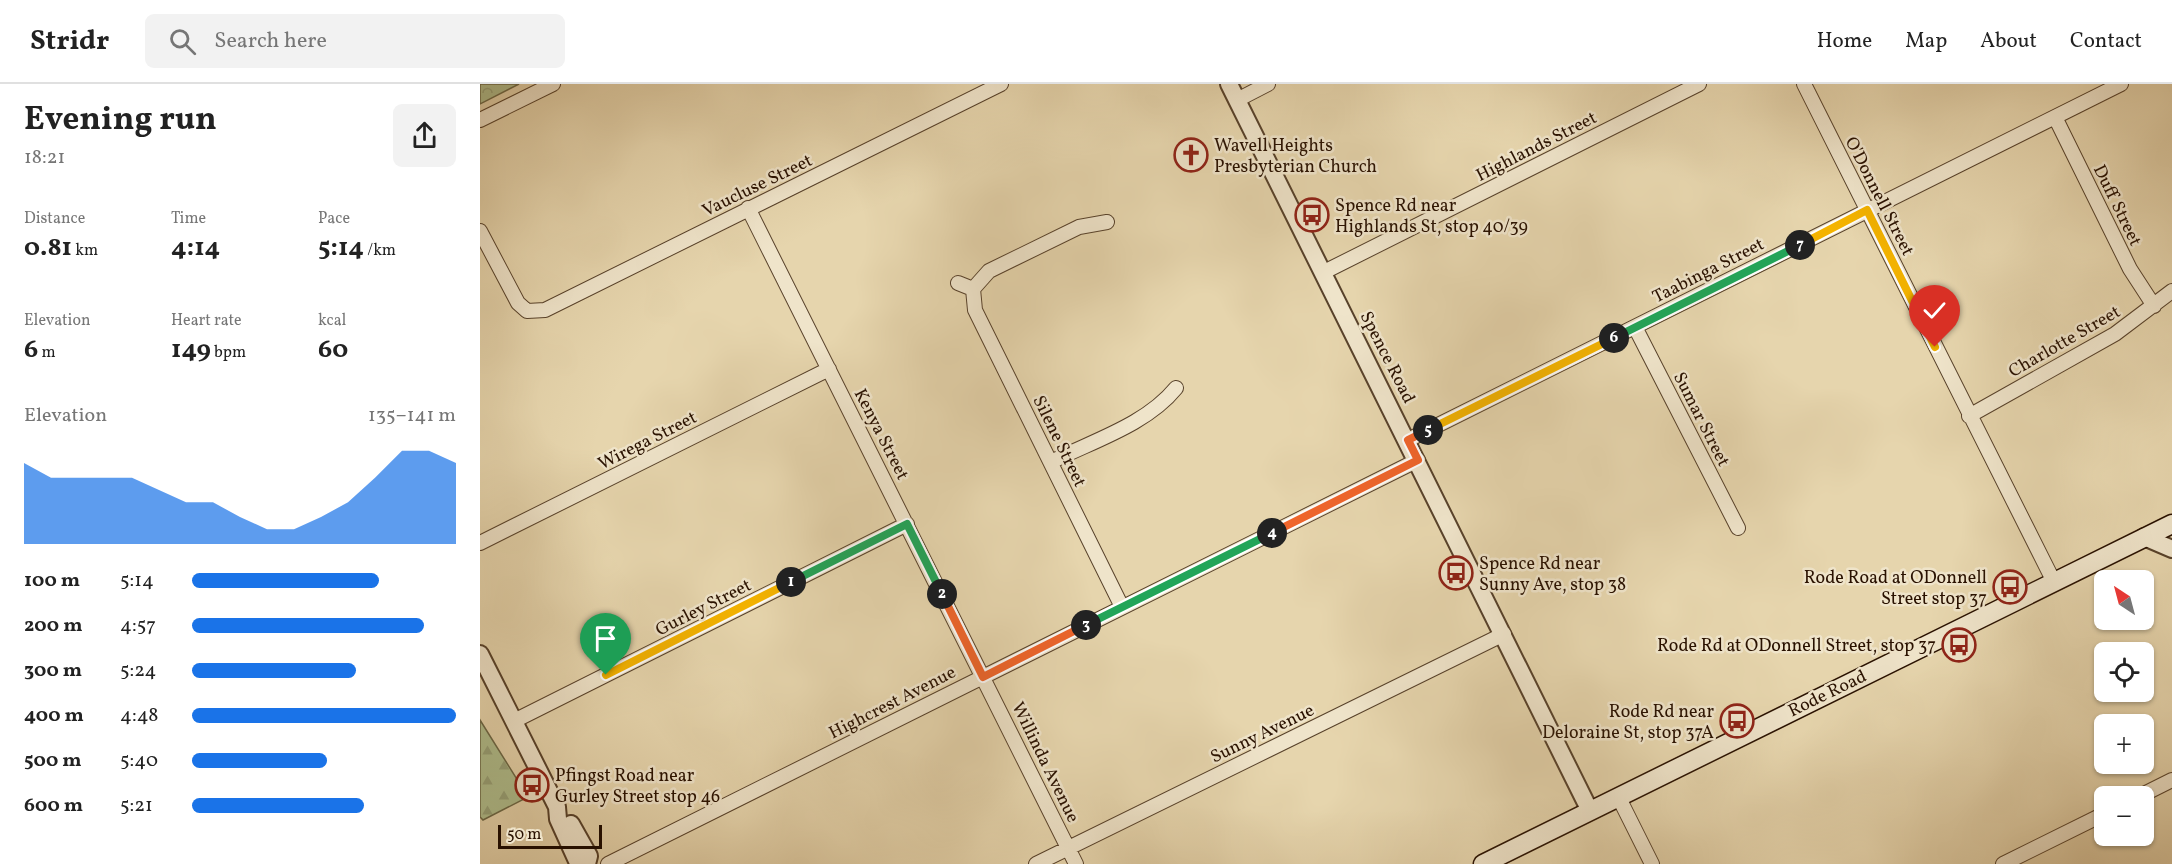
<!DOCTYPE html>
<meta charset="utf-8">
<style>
:root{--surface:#fff;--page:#f2f2f2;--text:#222;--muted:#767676;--line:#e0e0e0;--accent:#1a73e8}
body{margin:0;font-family:Vollkorn,serif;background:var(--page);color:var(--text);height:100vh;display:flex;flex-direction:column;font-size:22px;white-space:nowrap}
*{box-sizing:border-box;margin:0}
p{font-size:20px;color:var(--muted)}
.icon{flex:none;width:33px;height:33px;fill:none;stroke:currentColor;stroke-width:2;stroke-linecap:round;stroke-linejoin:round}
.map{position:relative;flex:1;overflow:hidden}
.sheet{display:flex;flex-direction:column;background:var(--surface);width:480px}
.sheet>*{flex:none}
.needle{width:39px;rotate:324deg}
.tools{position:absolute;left:1614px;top:486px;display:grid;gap:12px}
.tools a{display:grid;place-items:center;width:60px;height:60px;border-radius:9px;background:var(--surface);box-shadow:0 2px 4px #0004;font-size:30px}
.scale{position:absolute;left:18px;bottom:15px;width:104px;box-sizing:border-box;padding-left:6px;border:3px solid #291100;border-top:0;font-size:16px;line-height:21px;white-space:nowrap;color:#291100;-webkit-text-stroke:4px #efe4ca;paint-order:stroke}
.pin{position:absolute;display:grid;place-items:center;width:51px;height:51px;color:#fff;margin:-62px -26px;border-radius:50% 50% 50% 0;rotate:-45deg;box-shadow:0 0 6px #0007}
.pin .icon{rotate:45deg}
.km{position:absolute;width:30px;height:30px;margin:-15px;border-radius:50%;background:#222;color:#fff;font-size:16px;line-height:30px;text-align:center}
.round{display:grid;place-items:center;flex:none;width:63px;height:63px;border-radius:9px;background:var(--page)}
.summary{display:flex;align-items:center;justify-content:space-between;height:102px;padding:0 24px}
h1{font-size:33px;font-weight:700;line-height:45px}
.metrics{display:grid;grid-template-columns:repeat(3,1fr);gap:9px;height:102px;padding:6px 24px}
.metrics div{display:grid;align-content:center}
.metrics b{font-size:26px;font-weight:700}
.metrics small{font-size:16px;font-weight:400}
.metrics p{font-size:16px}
.chart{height:168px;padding:12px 24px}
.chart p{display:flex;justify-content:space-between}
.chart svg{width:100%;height:108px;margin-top:6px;fill:var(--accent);opacity:.7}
ul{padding:0 24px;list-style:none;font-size:20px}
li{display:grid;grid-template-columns:96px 72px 1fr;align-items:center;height:45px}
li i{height:15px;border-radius:8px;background:var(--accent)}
header{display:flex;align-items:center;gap:36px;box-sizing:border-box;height:84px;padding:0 30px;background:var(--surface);border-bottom:2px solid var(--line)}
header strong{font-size:28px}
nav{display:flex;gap:33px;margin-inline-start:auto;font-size:21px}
.search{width:420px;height:54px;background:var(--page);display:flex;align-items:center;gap:15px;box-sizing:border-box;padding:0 21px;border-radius:9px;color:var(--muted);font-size:22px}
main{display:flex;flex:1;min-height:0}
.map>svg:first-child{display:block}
</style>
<header>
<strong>Stridr</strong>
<div class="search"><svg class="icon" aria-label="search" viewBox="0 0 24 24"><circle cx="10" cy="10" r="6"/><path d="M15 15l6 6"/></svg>Search here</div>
<nav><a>Home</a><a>Map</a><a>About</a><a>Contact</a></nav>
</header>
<main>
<section class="sheet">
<div class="summary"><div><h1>Evening run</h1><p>18:21</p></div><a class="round"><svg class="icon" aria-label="share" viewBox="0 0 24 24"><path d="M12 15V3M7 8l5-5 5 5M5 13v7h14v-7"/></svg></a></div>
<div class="metrics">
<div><p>Distance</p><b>0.81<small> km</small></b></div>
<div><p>Time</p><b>4:14</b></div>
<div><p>Pace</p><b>5:14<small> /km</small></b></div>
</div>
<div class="metrics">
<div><p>Elevation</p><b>6<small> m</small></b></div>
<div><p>Heart rate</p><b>149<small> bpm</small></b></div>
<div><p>kcal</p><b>60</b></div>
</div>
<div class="chart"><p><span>Elevation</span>135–141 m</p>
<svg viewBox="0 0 160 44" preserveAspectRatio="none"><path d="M0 44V11L10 17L20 17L30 17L40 17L50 22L60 27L70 27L80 33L90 38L100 38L110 33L120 27L130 17L140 6L150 6L160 11V44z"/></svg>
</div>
<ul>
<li><b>100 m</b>5:14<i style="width:71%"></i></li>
<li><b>200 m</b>4:57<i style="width:88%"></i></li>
<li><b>300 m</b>5:24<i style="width:62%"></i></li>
<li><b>400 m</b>4:48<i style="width:100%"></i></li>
<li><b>500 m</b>5:40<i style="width:51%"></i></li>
<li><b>600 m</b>5:21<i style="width:65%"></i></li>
</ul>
</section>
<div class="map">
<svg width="1692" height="780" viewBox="0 0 1692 780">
<defs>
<pattern id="forest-firs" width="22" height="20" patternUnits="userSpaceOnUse" patternTransform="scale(1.5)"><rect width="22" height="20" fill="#afbe8e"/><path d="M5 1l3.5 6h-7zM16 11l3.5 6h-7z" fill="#97a279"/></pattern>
<pattern id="park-crowns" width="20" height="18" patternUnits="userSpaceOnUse" patternTransform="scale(1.5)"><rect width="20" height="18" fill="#afbe8e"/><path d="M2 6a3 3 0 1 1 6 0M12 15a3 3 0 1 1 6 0" fill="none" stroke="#97a279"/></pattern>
</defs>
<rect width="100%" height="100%" fill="#e6d5ad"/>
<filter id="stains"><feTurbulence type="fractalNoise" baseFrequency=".00333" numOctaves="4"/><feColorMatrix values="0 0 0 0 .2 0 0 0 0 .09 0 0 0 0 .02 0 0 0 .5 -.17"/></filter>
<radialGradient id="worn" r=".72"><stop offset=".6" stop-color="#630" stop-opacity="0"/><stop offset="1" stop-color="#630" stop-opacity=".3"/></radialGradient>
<path fill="url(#forest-firs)" stroke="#6c6847" stroke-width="1.5" d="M0 636 48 713 3 736 0 733Z"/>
<path fill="url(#park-crowns)" stroke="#6c6847" stroke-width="1.5" d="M0 0H39L0 20Z"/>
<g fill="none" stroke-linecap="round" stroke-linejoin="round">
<defs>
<path id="minor" d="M1324 0 1574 498
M757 16 788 0
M1575 33 1650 185 1674 222
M0 36 73 0
M268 124 596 780
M627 138 599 143 509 187 493 205 495 226 642 523
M0 147 38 219 47 227 65 226 521 0
M844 188 1219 0
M478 199 493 205
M1155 243 1258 444
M1489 332 1635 250 1692 207
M928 356 1641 0
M571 378C612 357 666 341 696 304
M0 459 349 285
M34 637 427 440
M1138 712 1172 780
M1660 712 1692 696
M128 780 938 376
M556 780 1024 550
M1523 780 1624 730"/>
<path id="tertiary" d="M749 0 1110 727
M1664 453 1692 465
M0 570 77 723 78 735 98 779 102 780
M91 740 109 772 107 780"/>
<path id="secondary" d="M1003 780 1692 440"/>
</defs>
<use href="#minor" stroke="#58422b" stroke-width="16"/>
<use href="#tertiary" stroke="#58422b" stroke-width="20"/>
<use href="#secondary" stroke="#291100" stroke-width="21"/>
<use href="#minor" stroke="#efe4ca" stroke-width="14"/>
<use href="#tertiary" stroke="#efe4ca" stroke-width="16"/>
<use href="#secondary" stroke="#efe4ca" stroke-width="18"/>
</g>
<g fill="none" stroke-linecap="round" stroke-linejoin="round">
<defs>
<path id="split-1" d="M126 591 311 498"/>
<path id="split-2" d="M311 498 427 440 462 510"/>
<path id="split-3" d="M462 510 503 593 606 541"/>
<path id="split-4" d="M606 541 792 449"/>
<path id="split-5" d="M792 449 938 376 928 356 948 346"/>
<path id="split-6" d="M948 346 1134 254"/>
<path id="split-7" d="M1134 254 1320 161"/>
<path id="split-8" d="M1320 161 1387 126 1455 263"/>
</defs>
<use href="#split-1" stroke="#fff" stroke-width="12"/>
<use href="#split-2" stroke="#fff" stroke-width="12"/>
<use href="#split-3" stroke="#fff" stroke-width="12"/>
<use href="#split-4" stroke="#fff" stroke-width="12"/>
<use href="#split-5" stroke="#fff" stroke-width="12"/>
<use href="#split-6" stroke="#fff" stroke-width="12"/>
<use href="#split-7" stroke="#fff" stroke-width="12"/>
<use href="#split-8" stroke="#fff" stroke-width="12"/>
<use href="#split-1" stroke="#f5b400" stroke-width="8"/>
<use href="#split-2" stroke="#22a559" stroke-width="8"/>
<use href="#split-3" stroke="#f0652b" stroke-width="8"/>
<use href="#split-4" stroke="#22a559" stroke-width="8"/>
<use href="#split-5" stroke="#f0652b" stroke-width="8"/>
<use href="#split-6" stroke="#f5b400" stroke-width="8"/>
<use href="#split-7" stroke="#22a559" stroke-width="8"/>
<use href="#split-8" stroke="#f5b400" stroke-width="8"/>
</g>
<defs>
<symbol id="church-ring" viewBox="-11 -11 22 22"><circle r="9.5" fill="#efe4ca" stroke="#8f2418" stroke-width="1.5"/><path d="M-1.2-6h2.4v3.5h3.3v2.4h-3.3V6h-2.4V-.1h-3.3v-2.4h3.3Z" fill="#8f2418"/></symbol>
<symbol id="bus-ring" viewBox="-11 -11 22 22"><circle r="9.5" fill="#efe4ca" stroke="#8f2418" stroke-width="1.5"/><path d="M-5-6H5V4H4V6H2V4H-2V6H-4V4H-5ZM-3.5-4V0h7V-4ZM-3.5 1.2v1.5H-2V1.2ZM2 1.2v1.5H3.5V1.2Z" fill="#8f2418"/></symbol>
</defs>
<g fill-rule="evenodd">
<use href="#church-ring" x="692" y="52" width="38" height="38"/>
<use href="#bus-ring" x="813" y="112" width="38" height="38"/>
<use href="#bus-ring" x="957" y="470" width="38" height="38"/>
<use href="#bus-ring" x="1511" y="484" width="38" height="38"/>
<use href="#bus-ring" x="1460" y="542" width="38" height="38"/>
<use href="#bus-ring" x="1238" y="618" width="38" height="38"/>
<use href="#bus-ring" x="33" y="682" width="38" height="38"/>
</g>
<g text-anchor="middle" stroke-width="5" stroke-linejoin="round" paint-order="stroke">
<g font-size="18" fill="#291100" stroke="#efe4ca" text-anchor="start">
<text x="734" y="67">Wavell Heights<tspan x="734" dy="21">Presbyterian Church</tspan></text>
<text x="855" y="127">Spence Rd near<tspan x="855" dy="21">Highlands St, stop 40/39</tspan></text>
<text x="999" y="485">Spence Rd near<tspan x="999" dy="21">Sunny Ave, stop 38</tspan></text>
<text x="1507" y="499" text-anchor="end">Rode Road at ODonnell<tspan x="1507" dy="21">Street stop 37</tspan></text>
<text x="1456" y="567" text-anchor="end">Rode Rd at ODonnell Street, stop 37</text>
<text x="1234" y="633" text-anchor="end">Rode Rd near<tspan x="1234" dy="21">Deloraine St, stop 37A</tspan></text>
<text x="75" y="697">Pfingst Road near<tspan x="75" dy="21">Gurley Street stop 46</tspan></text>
</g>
<g font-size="18" fill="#291100" stroke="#efe4ca">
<text transform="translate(1056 62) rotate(-27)" y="6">Highlands Street</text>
<text transform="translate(277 101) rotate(-26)" y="6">Vaucluse Street</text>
<text transform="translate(1400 112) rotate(63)" y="6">O'Donnell Street</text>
<text transform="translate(1638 121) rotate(64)" y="6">Duff Street</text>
<text transform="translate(1228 186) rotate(-27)" y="6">Taabinga Street</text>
<text transform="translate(1584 257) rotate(-30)" y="6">Charlotte Street</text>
<text transform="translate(908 273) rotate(63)" y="6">Spence Road</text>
<text transform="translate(1222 335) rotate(63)" y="6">Sumar Street</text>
<text transform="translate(402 350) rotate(63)" y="6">Kenya Street</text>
<text transform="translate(167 356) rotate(-27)" y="6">Wirega Street</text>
<text transform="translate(580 357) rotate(64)" y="6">Silene Street</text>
<text transform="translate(223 523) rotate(-27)" y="6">Gurley Street</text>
<text transform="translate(1347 609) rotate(-26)" y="6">Rode Road</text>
<text transform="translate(412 618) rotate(-27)" y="6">Highcrest Avenue</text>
<text transform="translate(782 649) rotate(-26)" y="6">Sunny Avenue</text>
<text transform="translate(566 678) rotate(64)" y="6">Willinda Avenue</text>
</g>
</g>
<rect width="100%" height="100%" filter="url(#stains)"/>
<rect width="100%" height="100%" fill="url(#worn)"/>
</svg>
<div class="tools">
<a><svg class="needle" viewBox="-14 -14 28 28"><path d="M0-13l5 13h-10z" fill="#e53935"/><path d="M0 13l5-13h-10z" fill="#767676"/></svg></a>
<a><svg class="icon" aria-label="locate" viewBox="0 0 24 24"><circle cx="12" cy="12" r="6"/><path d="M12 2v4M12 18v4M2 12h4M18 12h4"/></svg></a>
<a>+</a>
<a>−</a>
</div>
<div class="scale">50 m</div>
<div class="pin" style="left:126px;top:591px;background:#1e9e55"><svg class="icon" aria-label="arrive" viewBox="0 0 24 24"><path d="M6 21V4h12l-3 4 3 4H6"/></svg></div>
<div class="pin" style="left:1455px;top:263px;background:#d93025"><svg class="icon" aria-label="check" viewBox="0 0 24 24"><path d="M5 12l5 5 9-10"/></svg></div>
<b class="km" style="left:311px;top:498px">1</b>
<b class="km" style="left:462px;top:510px">2</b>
<b class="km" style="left:606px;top:541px">3</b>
<b class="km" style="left:792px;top:449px">4</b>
<b class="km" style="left:948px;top:346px">5</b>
<b class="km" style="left:1134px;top:254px">6</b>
<b class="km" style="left:1320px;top:161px">7</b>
</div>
</main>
